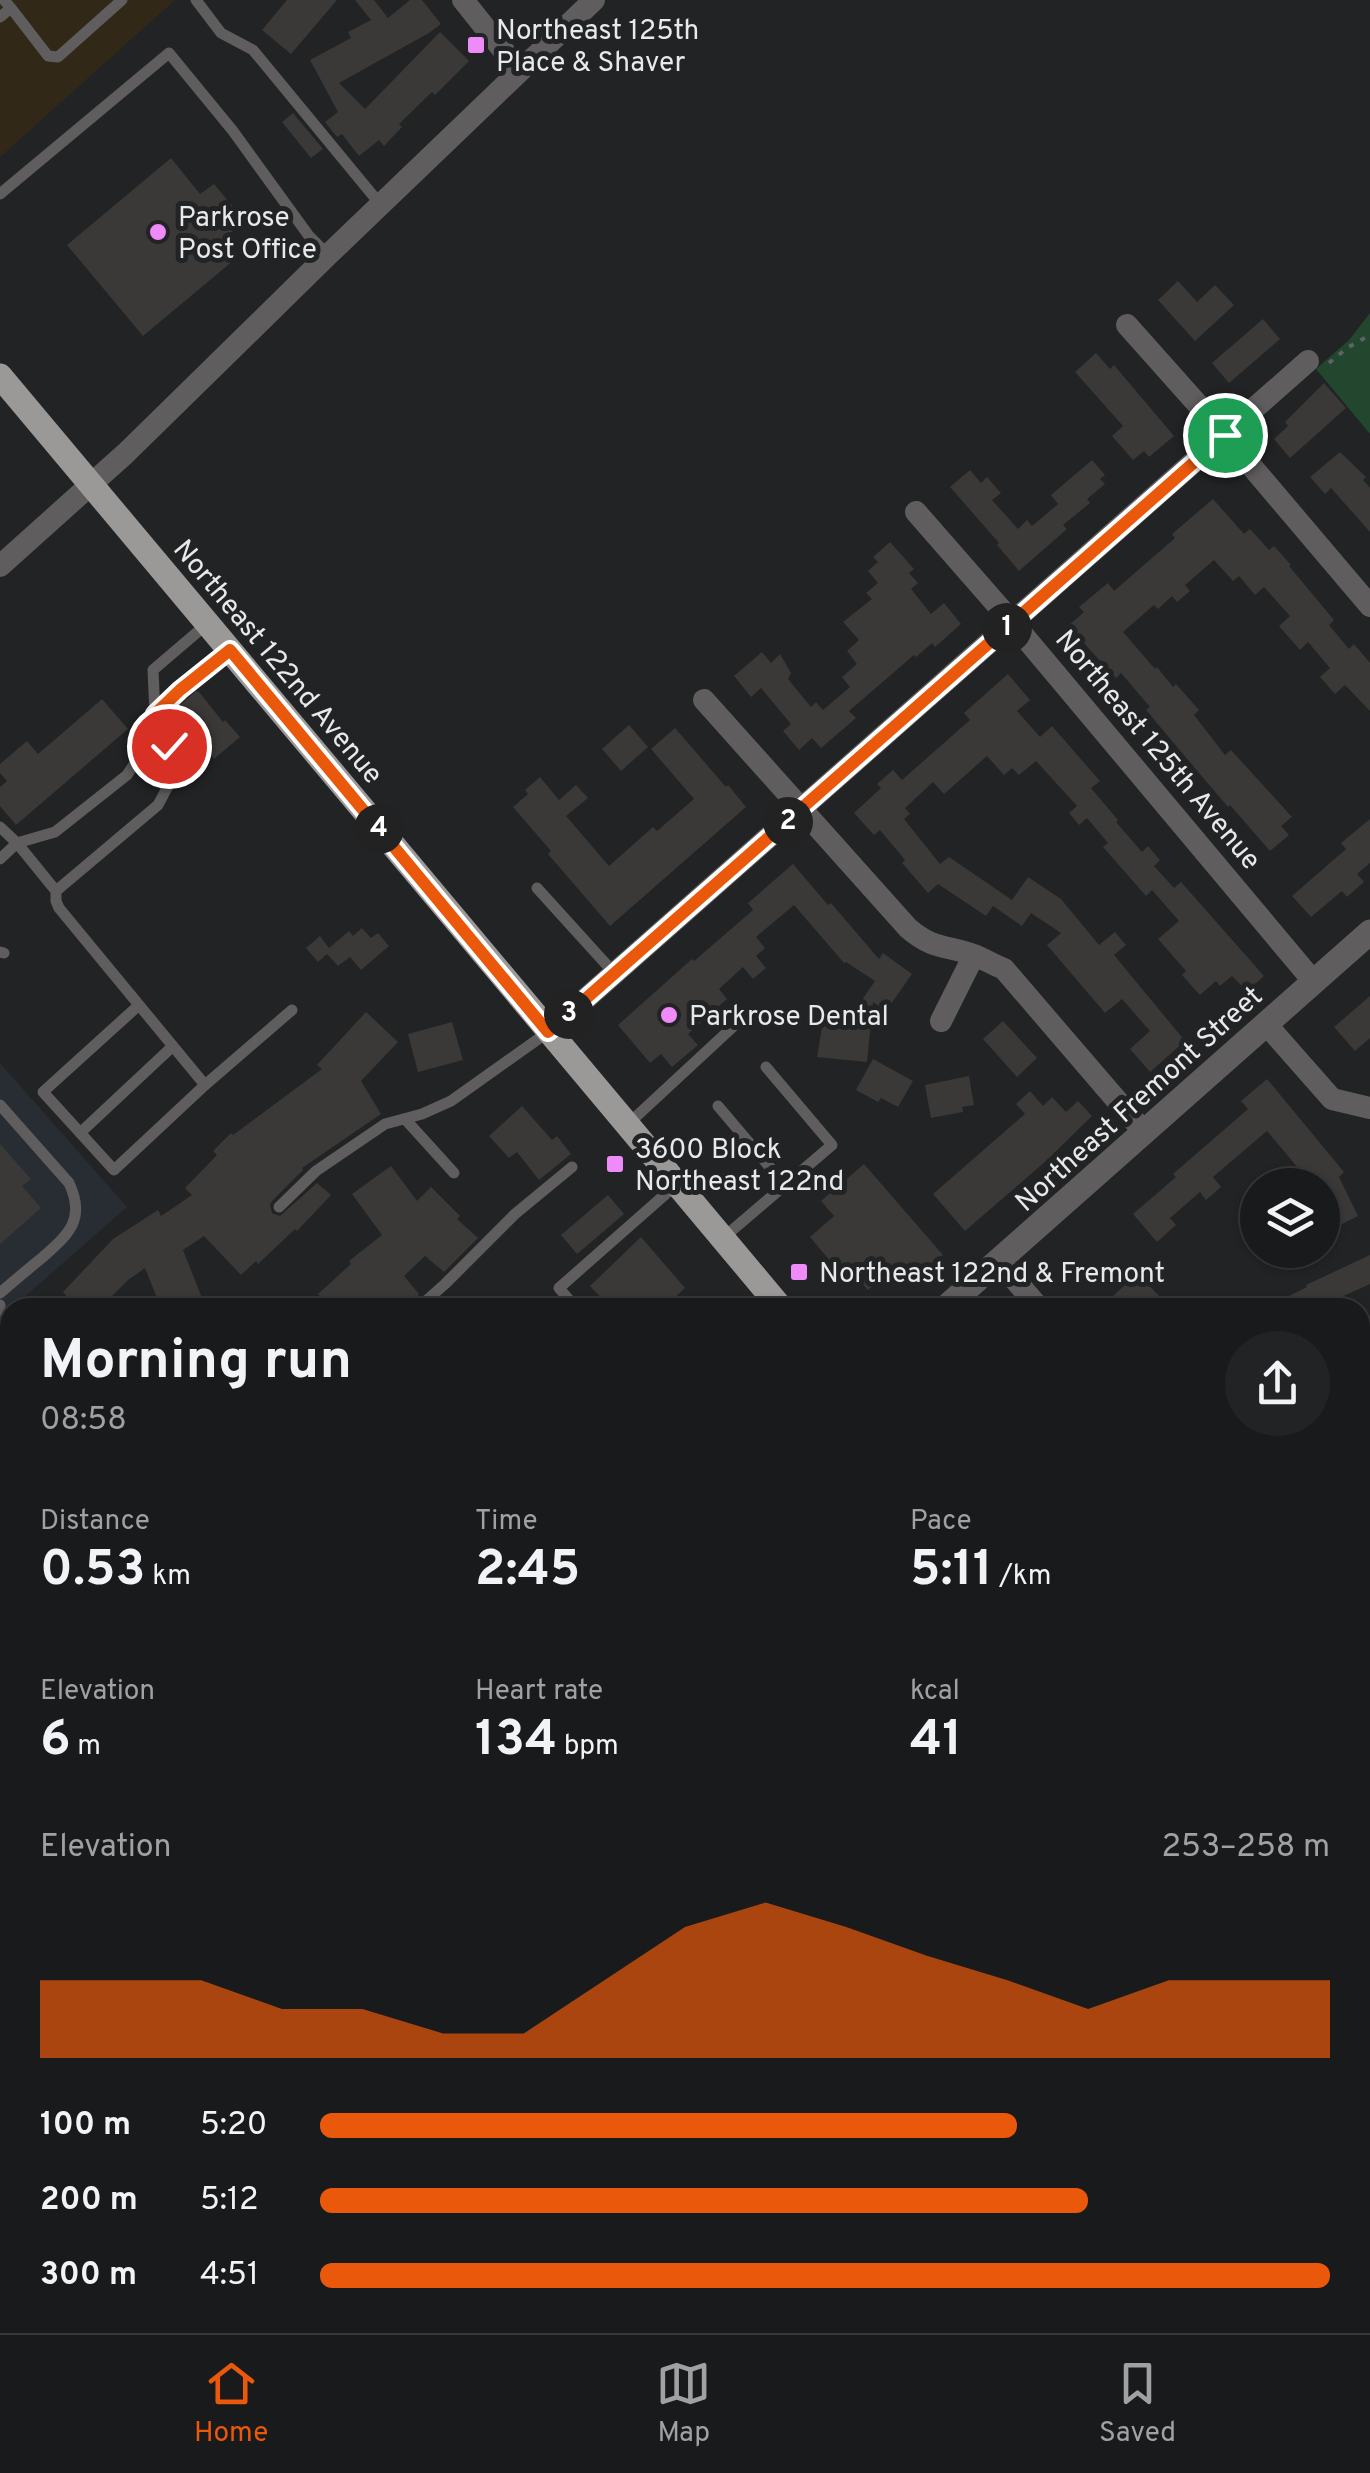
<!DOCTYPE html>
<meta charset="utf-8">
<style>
:root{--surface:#191a1b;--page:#222324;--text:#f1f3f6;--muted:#9fa1a3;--line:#37383a;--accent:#ea580c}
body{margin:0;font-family:Overpass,sans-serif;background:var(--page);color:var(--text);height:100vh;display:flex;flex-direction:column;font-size:38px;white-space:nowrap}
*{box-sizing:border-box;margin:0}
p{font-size:32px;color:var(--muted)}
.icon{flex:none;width:55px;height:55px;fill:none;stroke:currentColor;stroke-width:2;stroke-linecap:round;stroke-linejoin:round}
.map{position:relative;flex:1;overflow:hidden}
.details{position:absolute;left:0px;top:1298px;width:1370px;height:1038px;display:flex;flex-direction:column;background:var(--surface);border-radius:30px 30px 0 0;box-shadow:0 2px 8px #0004,0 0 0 2px var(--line)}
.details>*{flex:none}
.tools{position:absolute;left:1240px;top:1168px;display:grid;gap:20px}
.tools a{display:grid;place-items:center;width:100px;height:100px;border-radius:50%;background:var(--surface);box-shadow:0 2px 8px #0004,0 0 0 2px var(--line);font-size:50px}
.pin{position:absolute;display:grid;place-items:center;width:85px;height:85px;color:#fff;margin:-42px;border:5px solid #fff;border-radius:50%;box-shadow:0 2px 10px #0007}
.km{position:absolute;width:50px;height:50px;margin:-25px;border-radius:50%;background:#222;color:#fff;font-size:28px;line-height:50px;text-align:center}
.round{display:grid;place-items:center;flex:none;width:105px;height:105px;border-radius:52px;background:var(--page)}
.headline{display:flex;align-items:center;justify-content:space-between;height:170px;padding:0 40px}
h1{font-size:55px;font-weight:700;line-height:75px}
.figures{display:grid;grid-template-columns:repeat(3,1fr);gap:15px;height:170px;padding:10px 40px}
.figures div{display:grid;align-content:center}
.figures b{font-size:50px;font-weight:700}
.figures small{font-size:28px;font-weight:400}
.figures p{font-size:28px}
.chart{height:280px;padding:20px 40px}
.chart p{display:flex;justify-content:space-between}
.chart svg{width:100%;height:180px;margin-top:10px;fill:var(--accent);opacity:.7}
ul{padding:0 40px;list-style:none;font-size:32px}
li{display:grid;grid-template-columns:160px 120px 1fr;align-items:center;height:75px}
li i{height:25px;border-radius:12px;background:var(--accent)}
.menu{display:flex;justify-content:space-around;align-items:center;height:140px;border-top:2px solid var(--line);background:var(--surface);font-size:28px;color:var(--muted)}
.menu a{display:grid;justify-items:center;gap:5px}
.menu .selected{color:var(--accent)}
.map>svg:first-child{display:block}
</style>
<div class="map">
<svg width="1370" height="2333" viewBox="0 0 1370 2333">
<rect width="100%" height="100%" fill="#212324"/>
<path fill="#322818" d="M0 0H175L0 157Z"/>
<path fill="#272d33" d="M0 1063 127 1207 21 1300 27 1307 10 1308V1689L0 1697Z"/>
<path fill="#23462f" d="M1370 313V434L1316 369 1349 340Z
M1370 1762V1953L1360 1941V1766Z
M382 2325H643L634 2333H370Z"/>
<path fill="#3b3937" d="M287 0H337L291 54 262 30Z
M355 0H374L388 18 410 0H422L441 24 429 33 339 83 365 109 440 32 469 61 435 95 432 92 399 124 402 127 384 146 379 140 359 156 342 134 337 137 325 122 338 112 310 60 351 38 348 32 371 20Z
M293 113 323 149 311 158 282 122Z
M171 158 200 194 214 184 245 221 220 242 234 260 143 336 67 245Z
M1178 281 1197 302 1215 285 1234 305 1195 341 1158 300Z
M1263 319 1280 339 1229 383 1212 363Z
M1096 353 1110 369 1114 365 1174 436 1149 457 1144 451 1133 460 1112 436 1123 426 1075 372Z
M1324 383 1346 408 1290 458 1274 439 1288 426 1285 422Z
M1340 452 1366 477 1363 480 1370 488V532L1331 488 1325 494 1310 477Z
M1092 460 1105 475 1100 479 1105 484 1087 499 1090 503 1063 525 1067 529 1019 571 997 545 999 543 950 487 970 470 981 483 987 477 1001 493 992 500 1018 529 1027 520 1032 526 1058 504 1051 495Z
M1213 499 1244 534 1250 529 1269 550 1274 546 1291 565 1289 566 1334 620 1329 625 1349 649 1354 644 1370 663V711L1345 685 1335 694 1320 677 1330 668 1308 642 1300 650 1279 626 1290 616 1264 587 1255 595 1239 576 1233 581 1214 560 1185 585 1190 591 1177 602 1172 596 1158 609 1154 605 1123 632 1155 669 1157 667 1173 687 1176 684 1199 710 1194 715 1225 755 1231 750 1292 817 1281 826 1289 835 1270 851 1230 805 1228 807 1188 760 1146 710 1150 707 1121 673 1116 678 1068 626 1084 612 1079 607 1108 583 1114 591 1175 538 1172 534Z
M890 542 914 569 909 573 918 583 911 589 931 614 944 603 961 624 935 647 932 643 916 657 914 655 849 711 856 718 821 748 812 738 799 750 783 731 791 724 761 688 751 697 734 676 762 652 771 663 780 654 791 673 788 679 811 707 816 702 823 710 850 687 842 677 857 664 847 651 859 640 843 622 872 599 866 593 878 583 868 571 878 562 873 557Z
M1008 674 1030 700 1017 711 1040 737 1052 726 1100 781 1091 788 1118 820 1116 822 1142 852 1148 846 1160 860 1154 866 1174 888 1181 882 1264 976 1247 991 1232 976 1220 986 1216 981 1200 995 1182 975 1186 971 1158 939 1179 921 1152 890 1146 896 1103 847 1108 843 1087 818 1079 825 1069 813 1077 806 1036 761 1019 775 1012 768 1004 775 987 756 944 794 933 782 905 808 910 814 904 819 940 864 949 857 1012 900 1028 877 1061 899 1099 945 1115 932 1126 945 1114 955 1185 1041 1150 1072 1130 1049 1150 1031 1122 999 1105 1013 1047 945 1061 933 1031 913 1022 926 993 906 986 916 938 884 928 893 902 863 905 860 880 830 874 835 854 813 881 788 877 784 893 770 902 780 970 720 964 713Z
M196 691 199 692 223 722 225 720 240 737 214 759 199 741 203 739 177 708Z
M102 699 128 729 16 825 0 806V787L7 781 0 773V764L27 741 38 754Z
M629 725 648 747 621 771 602 749Z
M675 728 726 787 728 785 746 807 610 926 548 854 551 851 513 807 528 794 525 790 540 777 559 800 576 785 588 798 566 816 609 866 653 827 657 831 694 799 651 749Z
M1370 819V863L1357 874 1364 882 1347 897 1342 891 1311 917 1292 896 1346 849 1341 843Z
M793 864 828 905 831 903 879 959 883 953 912 974 886 1011 873 1002 867 1062 817 1057 825 1010 853 1013 875 981 846 962 844 963 794 905 756 937 765 948 756 956 766 968 753 979 743 967 719 989 727 999 688 1034 698 1045 672 1067 661 1054 650 1063 618 1025 692 959 694 961 753 910 748 903Z
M362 928 371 938 378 933 389 946 361 970 350 957 338 966 327 954 318 962 306 948 320 936 329 948 349 931 353 936Z
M1370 996V1038L1355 1051 1334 1027Z
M366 1012 398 1042 361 1081 381 1114 302 1168 303 1170 272 1201 270 1205 272 1213 280 1216 317 1183 331 1195 297 1231 295 1229 258 1264 256 1261 241 1275 204 1236 183 1250 206 1308H161L145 1268 128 1280 112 1296 116 1300 109 1308H54L66 1295 63 1292 113 1239 158 1210 161 1216 192 1195 185 1188 217 1155 213 1151 231 1133 233 1135 322 1069 317 1065Z
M1003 1021 1037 1058 1017 1077 983 1039Z
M452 1022 463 1060 418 1072 408 1034Z
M873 1059 913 1081 898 1107 881 1098 878 1102 856 1090Z
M969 1076 974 1105 962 1107 963 1112 931 1118 925 1085Z
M1267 1079 1344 1172 1339 1177 1358 1216 1338 1226 1322 1195V1185H1279L1298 1168 1267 1131 1213 1177 1221 1187 1206 1200 1200 1192 1170 1218 1176 1225 1157 1242 1133 1214 1176 1177 1173 1174 1248 1109 1241 1101Z
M1030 1091 1043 1106 1052 1097 1066 1112 1078 1101 1092 1116 1046 1161 965 1231 933 1194 1025 1114 1016 1104Z
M522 1106 552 1140 557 1136 571 1154 539 1180 517 1152 509 1158 489 1136Z
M0 1144 31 1179 22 1186 41 1208 0 1244Z
M864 1164 943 1255 918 1276 913 1270 894 1286 885 1276 868 1290 854 1274 847 1281 810 1237 834 1216 821 1201Z
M391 1166 417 1201 431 1187 460 1216 457 1219 478 1238 444 1272 425 1256 404 1276 419 1294 406 1308H329L318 1294 351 1264 349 1261 382 1235 352 1194Z
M608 1195 624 1214 577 1254 561 1235Z
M641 1237 685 1288 664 1308H611L590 1286Z
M1370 1255V1284L1339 1298 1343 1308H1265L1307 1287 1306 1285Z
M1138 1273 1170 1308H1100Z"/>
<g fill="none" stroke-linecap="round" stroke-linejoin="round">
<path stroke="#5f6162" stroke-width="4" stroke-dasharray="5 8" stroke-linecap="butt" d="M1329 363 1347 348 1370 335
M0 1644 10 1638
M1360 2045 1370 2057"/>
<path stroke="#5f5d5d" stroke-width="11" d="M196 0 221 33 253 50 380 204
M11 8 48 56 58 57 122 0
M0 17 11 8 4 0
M0 194 169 53 233 131 309 236 328 255
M155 714 230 650
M0 827 17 843 56 891 158 805 175 773 169 746 155 714 153 670 208 623
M0 859 17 843 55 832 127 775 143 751 159 719
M537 888 615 974
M56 891V901L59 908 205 1085 114 1170 43 1092 139 1005
M0 952 4 953
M205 1085 292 1010
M0 1105 69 1183C86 1219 69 1234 43 1257 28 1269 14 1281 0 1293
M718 1106 785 1185
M405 1119 454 1173
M627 1125 737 1023
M80 1133 173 1046
M279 1207 316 1171 385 1124 422 1114 451 1101 548 1032
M723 1238 832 1145 766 1067
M0 1305 2 1351
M418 1308 445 1284 515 1214 572 1167
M576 1308 559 1288 677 1184"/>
<path stroke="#5f5d5d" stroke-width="22" d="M463 0 519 70
M1127 325 1225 435 1370 606
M916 512 1013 623 1314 982
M0 566 126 453 328 255 594 0
M704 700 908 928C933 950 947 945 974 955 984 959 994 965 1004 969L1144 1132
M941 1021 974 955
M1266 1024 1332 1099 1370 1108
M548 1032 1308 361
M999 1261 1039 1308
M1360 1347 1370 1342
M0 2014 10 2025
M1360 2099 1370 2111
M1360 2141 1370 2132
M803 2333 812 2325
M1141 2333 1150 2325"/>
<path stroke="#5f5d5d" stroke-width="25" d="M945 1308 1370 932"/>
<path stroke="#817e7e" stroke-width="25" d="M0 2135 10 2127"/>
<path stroke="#9b9898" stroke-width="25" d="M0 376 781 1308
M1360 1995 1370 2006"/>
<path stroke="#b3afaf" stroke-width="30" d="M1360 1648 1370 1643
M1360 1709 1370 1704
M1360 1749 1370 1745
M217 2333 229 2325
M315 2333 327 2325"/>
<defs>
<path id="rail" d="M1360 1567 1370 1563
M68 2333 79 2325"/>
</defs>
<use href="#rail" stroke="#acaeaf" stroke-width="10"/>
<use href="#rail" stroke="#212324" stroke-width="6" stroke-dasharray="19" stroke-linecap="butt"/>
</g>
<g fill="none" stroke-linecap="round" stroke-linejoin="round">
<defs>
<path id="route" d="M169 746 155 714 180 690 230 650 548 1032 1225 435"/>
</defs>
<use href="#route" stroke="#fff" stroke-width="20"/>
<use href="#route" stroke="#ea580c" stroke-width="12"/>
</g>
<g fill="#ee8bf8" stroke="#212324" stroke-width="4">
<rect x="466" y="35" width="20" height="20" rx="5"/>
<circle cx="158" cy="232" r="10"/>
<circle cx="669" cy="1015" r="10"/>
<rect x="605" y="1154" width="20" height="20" rx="5"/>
<rect x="789" y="1262" width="20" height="20" rx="5"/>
</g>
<g text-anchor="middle" stroke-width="10" stroke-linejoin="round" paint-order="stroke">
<g font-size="28" fill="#e7e9ea" stroke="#212324" text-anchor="start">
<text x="496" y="39">Northeast 125th<tspan x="496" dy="32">Place &amp; Shaver</tspan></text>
<text x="178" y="226">Parkrose<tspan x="178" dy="32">Post Office</tspan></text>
<text x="689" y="1025">Parkrose Dental</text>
<text x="635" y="1158">3600 Block<tspan x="635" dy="32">Northeast 122nd</tspan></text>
<text x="819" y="1282">Northeast 122nd &amp; Fremont</text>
</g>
<g font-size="28" fill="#e7e9ea" stroke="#212324">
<text transform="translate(279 661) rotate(50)" y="10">Northeast 122nd Avenue</text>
<text transform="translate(1159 749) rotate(50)" y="10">Northeast 125th Avenue</text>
<text transform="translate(1138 1098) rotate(-42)" y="10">Northeast Fremont Street</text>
</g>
</g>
</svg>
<div class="tools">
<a><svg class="icon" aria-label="layers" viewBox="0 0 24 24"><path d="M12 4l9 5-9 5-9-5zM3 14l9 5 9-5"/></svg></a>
</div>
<div class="pin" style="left:1225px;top:435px;background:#1e9e55"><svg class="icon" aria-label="arrive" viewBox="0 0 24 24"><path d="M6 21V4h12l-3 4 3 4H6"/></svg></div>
<div class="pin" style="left:169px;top:746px;background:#d93025"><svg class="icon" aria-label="check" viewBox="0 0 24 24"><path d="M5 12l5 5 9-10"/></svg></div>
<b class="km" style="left:1007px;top:628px">1</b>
<b class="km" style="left:788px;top:822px">2</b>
<b class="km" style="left:569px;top:1014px">3</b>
<b class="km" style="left:379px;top:829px">4</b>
<section class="details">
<div class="headline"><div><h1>Morning run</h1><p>08:58</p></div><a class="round"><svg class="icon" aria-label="share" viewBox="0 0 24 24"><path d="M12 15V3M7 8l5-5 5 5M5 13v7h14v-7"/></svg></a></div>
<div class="figures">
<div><p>Distance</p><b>0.53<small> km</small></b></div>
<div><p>Time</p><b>2:45</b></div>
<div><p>Pace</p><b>5:11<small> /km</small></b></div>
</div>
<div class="figures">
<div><p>Elevation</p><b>6<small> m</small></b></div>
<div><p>Heart rate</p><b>134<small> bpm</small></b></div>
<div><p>kcal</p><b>41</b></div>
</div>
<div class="chart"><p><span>Elevation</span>253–258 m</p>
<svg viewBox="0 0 160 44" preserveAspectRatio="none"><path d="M0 44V25L10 25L20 25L30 32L40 32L50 38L60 38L70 25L80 12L90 6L100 12L110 19L120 25L130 32L140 25L150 25L160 25V44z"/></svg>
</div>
<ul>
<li><b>100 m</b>5:20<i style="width:69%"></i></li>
<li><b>200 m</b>5:12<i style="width:76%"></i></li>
<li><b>300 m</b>4:51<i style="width:100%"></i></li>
</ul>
</section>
</div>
<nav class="menu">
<a class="selected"><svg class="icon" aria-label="home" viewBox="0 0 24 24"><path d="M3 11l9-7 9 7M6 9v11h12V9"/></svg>Home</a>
<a><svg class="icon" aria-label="map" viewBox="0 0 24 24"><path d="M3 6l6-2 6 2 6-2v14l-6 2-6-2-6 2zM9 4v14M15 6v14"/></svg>Map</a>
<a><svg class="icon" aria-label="saved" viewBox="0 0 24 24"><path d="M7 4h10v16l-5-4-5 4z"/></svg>Saved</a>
</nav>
